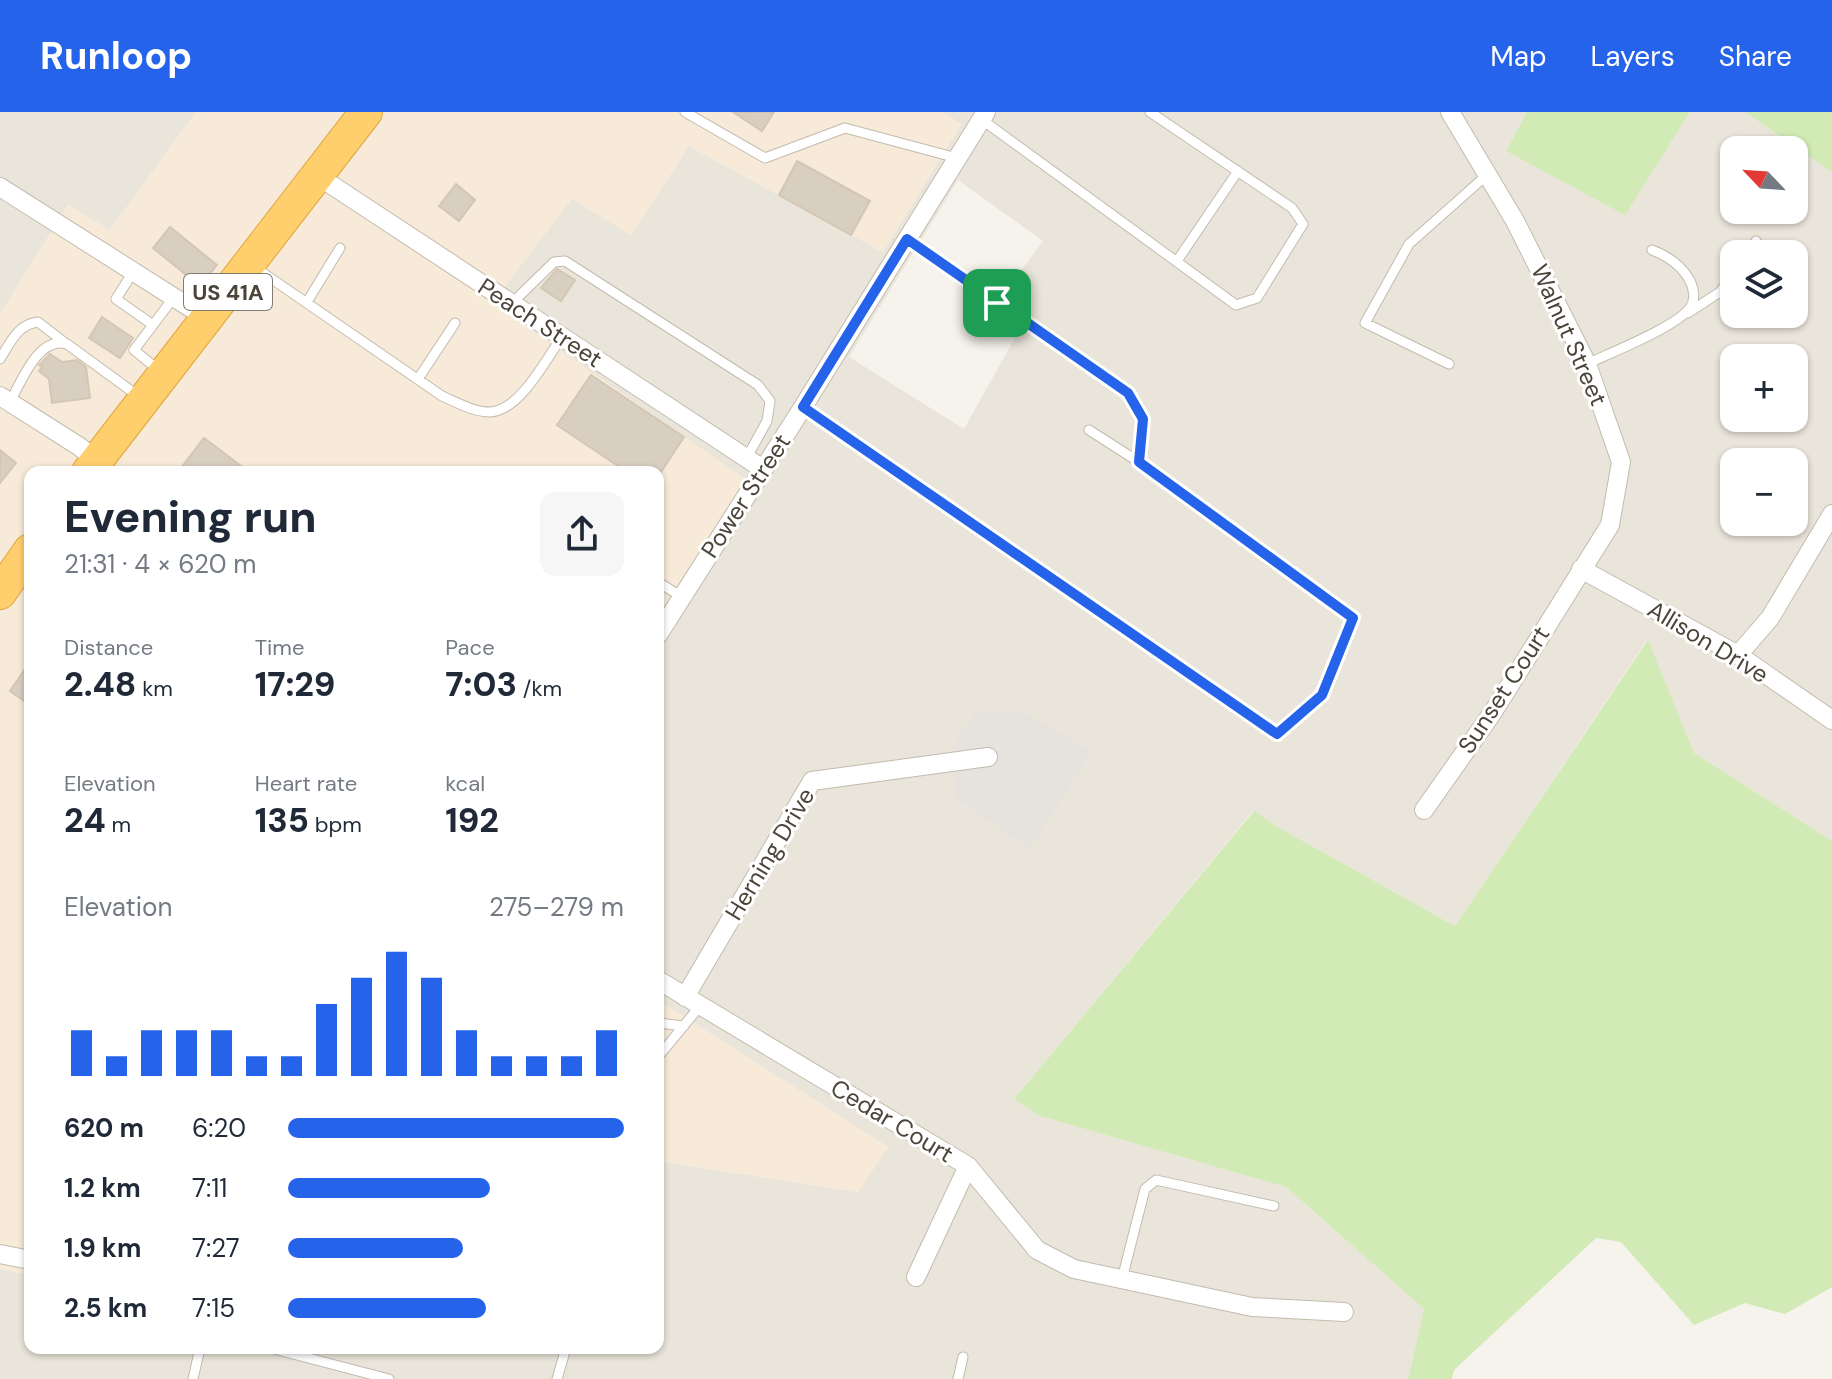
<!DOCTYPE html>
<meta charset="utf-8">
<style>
:root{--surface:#fff;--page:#f6f6f7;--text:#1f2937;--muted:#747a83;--accent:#2563eb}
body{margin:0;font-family:"DM Sans",sans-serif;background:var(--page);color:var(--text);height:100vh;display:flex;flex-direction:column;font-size:30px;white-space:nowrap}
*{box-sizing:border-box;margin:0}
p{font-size:26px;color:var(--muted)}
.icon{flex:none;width:44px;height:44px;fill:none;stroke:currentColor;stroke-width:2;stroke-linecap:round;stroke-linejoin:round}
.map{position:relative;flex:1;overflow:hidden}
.details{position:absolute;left:24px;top:354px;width:640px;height:888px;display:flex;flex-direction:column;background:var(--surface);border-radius:16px;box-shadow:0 2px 6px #0004}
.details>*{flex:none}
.needle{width:52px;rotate:295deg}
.tools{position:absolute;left:1720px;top:24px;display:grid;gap:16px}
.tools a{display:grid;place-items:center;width:88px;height:88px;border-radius:16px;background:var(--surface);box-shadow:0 2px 6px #0004;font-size:40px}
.pin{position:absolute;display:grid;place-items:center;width:68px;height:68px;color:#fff;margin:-34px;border-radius:16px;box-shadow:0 4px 12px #0006}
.round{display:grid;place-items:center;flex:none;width:84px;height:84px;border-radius:16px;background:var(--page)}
.headline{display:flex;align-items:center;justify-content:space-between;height:136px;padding:0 40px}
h1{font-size:44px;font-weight:800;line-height:60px}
.metrics{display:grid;grid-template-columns:repeat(3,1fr);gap:12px;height:136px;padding:8px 40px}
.metrics div{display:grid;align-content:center}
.metrics b{font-size:34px;font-weight:800}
.metrics small{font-size:22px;font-weight:400}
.metrics p{font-size:22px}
.chart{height:224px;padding:16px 40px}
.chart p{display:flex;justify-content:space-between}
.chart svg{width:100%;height:144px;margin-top:8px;stroke:var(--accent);stroke-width:6}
ul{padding:0 40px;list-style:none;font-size:26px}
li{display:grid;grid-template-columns:128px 96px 1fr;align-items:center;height:60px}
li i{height:20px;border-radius:10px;background:var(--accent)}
header{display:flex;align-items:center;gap:48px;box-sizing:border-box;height:112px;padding:0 40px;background:var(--accent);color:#fff}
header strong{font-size:38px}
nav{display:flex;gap:44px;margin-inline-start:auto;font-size:28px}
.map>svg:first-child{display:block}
</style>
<header>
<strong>Runloop</strong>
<nav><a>Map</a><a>Layers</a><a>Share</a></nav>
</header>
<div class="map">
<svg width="1832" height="1267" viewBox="0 0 1832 1267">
<rect width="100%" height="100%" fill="#f6f3ec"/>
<path fill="#eae5da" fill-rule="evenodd" d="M0 0H196L110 118 68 93 0 202Z
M942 0H1527L1506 39 1625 102 1690 0H1745L1832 60V729L1694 641 1647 528 1455 814 1274 713 1253 699 1014 987 1040 1004 1286 1075 1424 1197 1408 1267H0V1157L30 1163V1236H658V1049L858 1080 888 1035 658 888V503L745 367 492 191 572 86 631 123 689 34 883 140 961 12ZM1734 38H1794V98H1734ZM958 68 1043 129 986 206 1016 224 964 317 849 245ZM1734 142H1794V202H1734ZM1734 246H1794V306H1734ZM1734 350H1794V410H1734Z"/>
<path fill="#f7ead8" d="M196 0H942L961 13 883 140 689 34 631 123 572 87 492 191 745 367 658 503V360H30V1163L0 1157V202L68 93 110 118Z
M658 888 888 1035 858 1080 658 1049Z"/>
<path fill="#e6e2dd" d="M1022 599 1092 639 1030 737 955 686 952 634 974 602Z"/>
<path fill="#d2eab5" d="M1527 0H1690L1625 103 1506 39Z
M1745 0H1832V60Z
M1648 528 1694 641 1832 729V1175L1785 1202 1745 1191 1694 1213 1621 1130 1596 1126 1454 1258 1452 1267H1408L1424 1197 1286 1075 1040 1004 1014 987 1254 699 1274 713 1455 814Z"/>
<path fill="#d8cfc1" stroke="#d3c7b4" stroke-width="2" d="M733 0H774L762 19Z
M797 49 870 89 851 123 779 83Z
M456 72 475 88 459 109 439 94Z
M170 115 217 153 200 174 153 136Z
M557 157 575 168 561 189 541 176Z
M102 205 133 226 120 246 89 226Z
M50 242 62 250 77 248 86 255 90 286 52 291 49 267 39 259 42 255 39 253Z
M591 263 684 325 661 360H627L557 313Z
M204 326 249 360H178Z
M0 338 16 351 0 371Z
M30 550V593L10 579Z"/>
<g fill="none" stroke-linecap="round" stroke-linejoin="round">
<defs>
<path id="lane" d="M685 0 765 46 845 16 957 46
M981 7 1236 193 1257 186 1303 112 1292 96 1150 0
M907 127 1128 281 1143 307 1139 350
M1747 142 1756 129
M1177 149 1238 59
M253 154 442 284C456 290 473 300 490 300 520 299 546 247 562 225
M133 160 116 187 153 213 134 238 161 260
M307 190 340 136
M511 192 554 150 565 149 758 273 770 289 767 309 746 347
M1688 201 1720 180 1734 162
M153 213 174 185
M0 247C10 231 18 212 38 210L64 230
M1449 252 1365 211 1409 132 1488 62
M1587 252C1610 241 1676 215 1690 196 1696 188 1694 176 1689 167 1680 152 1668 144 1652 138
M418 267 455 211
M10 290C21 270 39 223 67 232L141 286
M803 295 1277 622 1322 583 1353 506 1139 350 1089 318
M658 470 682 485
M658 911 684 914
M658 945 700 894
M1122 1167 1145 1077 1156 1068 1274 1094
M270 1236 389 1267
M193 1267 200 1236
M557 1267 566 1236
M958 1267 963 1245"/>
<path id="street" d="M318 64 763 357
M0 75 208 207
M0 284 80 335 97 349
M1581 457 1738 543 1832 608
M658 523 803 295 986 0
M1738 543 1770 506 1832 402
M1424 698 1493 600 1610 413 1621 350 1587 252 1515 109 1450 0
M658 868 968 1054 1037 1138 1074 1157 1252 1195 1344 1200
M685 885 812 669 988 645
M0 1142 30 1148
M916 1165 968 1054"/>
<path id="highway" d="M88 360 366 0
M0 481 30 438"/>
</defs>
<use href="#lane" stroke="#c2bbae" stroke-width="11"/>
<use href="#street" stroke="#c2bbae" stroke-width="20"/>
<use href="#highway" stroke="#e0a43c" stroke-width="34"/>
<use href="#lane" stroke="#fff" stroke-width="9"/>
<use href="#street" stroke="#fff" stroke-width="18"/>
<use href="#highway" stroke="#ffcf6e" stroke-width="32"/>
</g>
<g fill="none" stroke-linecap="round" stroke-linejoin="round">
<defs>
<path id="route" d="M907 127 1128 281 1143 307 1139 350 1353 506 1322 583 1277 622 803 295Z"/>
</defs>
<use href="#route" stroke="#fff" stroke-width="16"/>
<use href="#route" stroke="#2563eb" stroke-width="10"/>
</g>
<g text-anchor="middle" stroke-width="6" stroke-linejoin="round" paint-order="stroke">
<rect fill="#fff" stroke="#817c74" stroke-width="2" x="184" y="162" width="88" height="36" rx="6"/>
<g font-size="22" font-weight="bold" fill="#4b4439">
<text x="228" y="188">US 41A</text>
</g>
<g font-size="24" fill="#4b4439" stroke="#fff">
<text transform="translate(540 211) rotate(33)" y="8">Peach Street</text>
<text transform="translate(1569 223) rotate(66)" y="8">Walnut Street</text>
<text transform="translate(746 384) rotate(-57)" y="8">Power Street</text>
<text transform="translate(1708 530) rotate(31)" y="8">Allison Drive</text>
<text transform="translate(1504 578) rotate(-57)" y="8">Sunset Court</text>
<text transform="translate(770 742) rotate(-59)" y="8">Herning Drive</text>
<text transform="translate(892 1009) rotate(31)" y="8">Cedar Court</text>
</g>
</g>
</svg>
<div class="tools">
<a><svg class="needle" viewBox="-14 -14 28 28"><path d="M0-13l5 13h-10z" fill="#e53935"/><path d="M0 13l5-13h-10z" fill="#747a83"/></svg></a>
<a><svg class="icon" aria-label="layers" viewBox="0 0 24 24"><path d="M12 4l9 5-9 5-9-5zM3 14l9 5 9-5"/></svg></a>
<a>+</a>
<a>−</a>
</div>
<div class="pin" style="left:997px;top:191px;background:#1e9e55"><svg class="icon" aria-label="arrive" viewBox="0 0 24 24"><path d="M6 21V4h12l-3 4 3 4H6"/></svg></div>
<section class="details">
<div class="headline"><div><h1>Evening run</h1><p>21:31 · 4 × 620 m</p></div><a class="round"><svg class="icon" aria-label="share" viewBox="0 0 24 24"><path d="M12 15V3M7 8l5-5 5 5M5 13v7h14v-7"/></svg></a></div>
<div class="metrics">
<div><p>Distance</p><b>2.48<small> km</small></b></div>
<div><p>Time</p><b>17:29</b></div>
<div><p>Pace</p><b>7:03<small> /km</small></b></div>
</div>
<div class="metrics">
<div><p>Elevation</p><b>24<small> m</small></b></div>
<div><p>Heart rate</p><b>135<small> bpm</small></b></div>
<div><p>kcal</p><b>192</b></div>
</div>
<div class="chart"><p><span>Elevation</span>275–279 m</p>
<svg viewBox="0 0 160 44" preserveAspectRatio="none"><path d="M5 44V30M15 44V38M25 44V30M35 44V30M45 44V30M55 44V38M65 44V38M75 44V22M85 44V14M95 44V6M105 44V14M115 44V30M125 44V38M135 44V38M145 44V38M155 44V30"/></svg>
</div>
<ul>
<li><b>620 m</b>6:20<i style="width:100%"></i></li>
<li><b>1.2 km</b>7:11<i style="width:60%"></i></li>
<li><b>1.9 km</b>7:27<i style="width:52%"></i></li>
<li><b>2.5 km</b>7:15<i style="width:59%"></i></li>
</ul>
</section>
</div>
